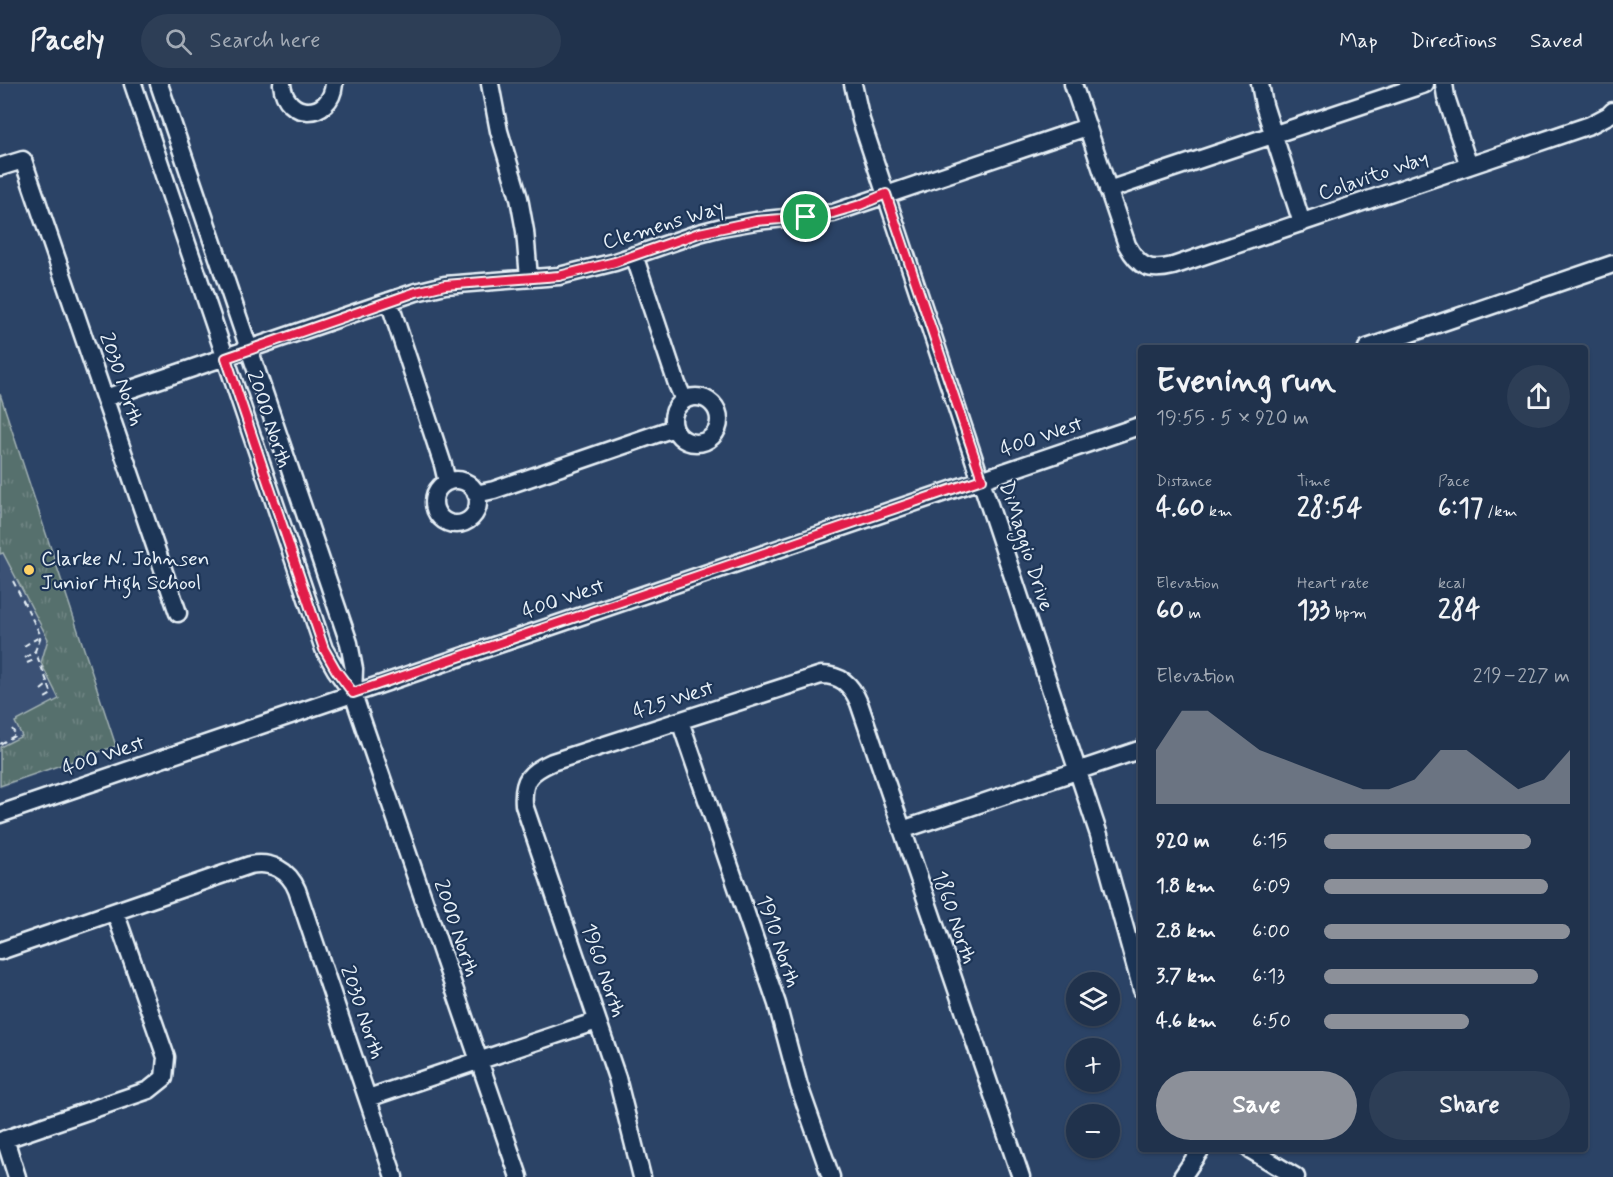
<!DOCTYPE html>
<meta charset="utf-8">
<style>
:root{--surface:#20324c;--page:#2d3e56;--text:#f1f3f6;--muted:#a2aab5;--line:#3d4d64;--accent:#8c9099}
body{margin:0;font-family:Mynerve,sans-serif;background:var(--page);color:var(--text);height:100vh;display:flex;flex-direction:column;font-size:22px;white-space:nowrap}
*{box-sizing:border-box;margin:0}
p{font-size:20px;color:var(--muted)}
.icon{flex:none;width:33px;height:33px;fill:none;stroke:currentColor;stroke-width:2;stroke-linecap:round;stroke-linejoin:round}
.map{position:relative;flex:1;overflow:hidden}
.side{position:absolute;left:1138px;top:261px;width:450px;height:807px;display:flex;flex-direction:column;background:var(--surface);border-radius:6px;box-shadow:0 2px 4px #0004,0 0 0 2px var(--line)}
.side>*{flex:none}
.controls{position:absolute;left:1066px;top:888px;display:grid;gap:12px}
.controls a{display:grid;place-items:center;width:54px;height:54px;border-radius:50%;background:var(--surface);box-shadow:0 2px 4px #0004,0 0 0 2px var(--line);font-size:30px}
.pin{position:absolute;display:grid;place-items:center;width:51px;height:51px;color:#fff;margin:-26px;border:3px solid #fff;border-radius:50%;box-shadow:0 2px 6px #0007}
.round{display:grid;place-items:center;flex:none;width:63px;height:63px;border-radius:32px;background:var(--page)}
.overview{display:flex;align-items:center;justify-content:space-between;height:102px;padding:0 18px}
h1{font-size:33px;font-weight:700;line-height:45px}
.stats{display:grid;grid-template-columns:repeat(3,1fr);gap:9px;height:102px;padding:6px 18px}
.stats div{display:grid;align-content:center}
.stats b{font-size:26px;font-weight:700}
.stats small{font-size:16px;font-weight:400}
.stats p{font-size:16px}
.chart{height:168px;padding:12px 18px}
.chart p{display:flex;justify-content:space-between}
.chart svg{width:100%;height:108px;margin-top:6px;fill:var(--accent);opacity:.7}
.primary-button{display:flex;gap:12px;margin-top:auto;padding:12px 18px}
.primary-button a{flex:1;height:69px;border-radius:36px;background:var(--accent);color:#fff;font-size:24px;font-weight:700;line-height:69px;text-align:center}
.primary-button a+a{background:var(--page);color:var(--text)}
ul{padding:0 18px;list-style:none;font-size:20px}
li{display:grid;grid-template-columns:96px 72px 1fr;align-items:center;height:45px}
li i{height:15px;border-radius:8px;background:var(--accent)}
header{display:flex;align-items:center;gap:36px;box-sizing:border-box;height:84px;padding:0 30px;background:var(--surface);border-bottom:2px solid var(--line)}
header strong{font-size:28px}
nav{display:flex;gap:33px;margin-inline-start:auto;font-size:21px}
.search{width:420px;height:54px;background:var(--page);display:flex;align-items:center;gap:15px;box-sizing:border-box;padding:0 21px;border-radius:33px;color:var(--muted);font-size:22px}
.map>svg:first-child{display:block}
</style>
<header>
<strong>Pacely</strong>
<div class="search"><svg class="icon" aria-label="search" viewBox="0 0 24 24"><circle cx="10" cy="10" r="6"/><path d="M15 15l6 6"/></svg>Search here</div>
<nav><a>Map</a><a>Directions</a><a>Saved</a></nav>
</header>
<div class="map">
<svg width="1613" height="1093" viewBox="0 0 1613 1093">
<defs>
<pattern id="grass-tufts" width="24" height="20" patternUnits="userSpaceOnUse" patternTransform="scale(1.5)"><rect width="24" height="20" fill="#57706d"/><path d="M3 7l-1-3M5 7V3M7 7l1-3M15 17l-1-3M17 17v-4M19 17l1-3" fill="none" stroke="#6f8583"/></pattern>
</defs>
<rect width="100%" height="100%" fill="#2b4366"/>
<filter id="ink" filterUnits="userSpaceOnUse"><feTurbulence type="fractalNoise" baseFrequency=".0167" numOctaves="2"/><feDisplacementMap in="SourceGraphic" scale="12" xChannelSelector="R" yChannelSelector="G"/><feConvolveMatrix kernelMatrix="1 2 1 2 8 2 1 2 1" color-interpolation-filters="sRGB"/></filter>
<g filter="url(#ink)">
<path fill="#3a5174" d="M0 310 116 662 0 704Z"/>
<path fill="url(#grass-tufts)" stroke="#a0b0b2" stroke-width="1.5" d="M0 310 116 662 0 702V663L22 652 15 638 59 615 41 579 48 555 3 469 0 470Z"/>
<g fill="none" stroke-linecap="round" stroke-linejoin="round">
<defs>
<path id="minor" d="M133 0 324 565 336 586 353 610 519 1093
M159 0 349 559 354 585 353 610
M282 0C285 36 331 36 334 0
M490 0 499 47 519 114 525 147 529 194
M853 0 861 36 1099 751 1142 906
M1073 0 1127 161C1139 183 1149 188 1173 182L1590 41 1609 31 1613 27
M1260 0 1264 21 1302 139
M1444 0 1446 13 1469 82
M0 83 23 76 178 529
M1108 106 1425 0
M634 171 677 300 684 316
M389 217 443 381 447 398
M1367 264 1613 180
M673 336a23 23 0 1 1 46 0a23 23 0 1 1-46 0Z
M105 314 416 208 445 201 559 192 615 178 699 149 722 143 756 137 833 129 1087 43
M434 418a22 22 0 1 1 44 0a22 22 0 1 1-44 0Z
M476 410 494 406 674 344
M680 637 777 920 799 1002 831 1093
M0 730 1142 341
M902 746 1142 665
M0 867 250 781C271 777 289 786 297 806L394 1093
M368 1014 597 937
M5 1055 17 1093
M0 1057 149 1006 164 994 166 973 115 828
M1249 1065 1296 1093
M642 1093 617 994 524 721C522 695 530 688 552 678L821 591C841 591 851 600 859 619L1021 1093
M1182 1093 1201 1065"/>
</defs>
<use href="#minor" stroke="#e8f1f8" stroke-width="21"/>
<path stroke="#e8f1f8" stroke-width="2" stroke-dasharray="6 4.5" stroke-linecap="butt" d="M13 497 41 552 35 567 52 610 45 614
M24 562 41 552
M25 574 35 567
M27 579 36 575
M41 606 47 601
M0 660 16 651 12 645"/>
<use href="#minor" stroke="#1d3557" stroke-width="16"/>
</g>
</g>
<g fill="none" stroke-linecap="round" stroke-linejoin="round" filter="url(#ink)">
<defs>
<path id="route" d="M886 110 982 395 353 609 336 586 324 565 226 274 416 208 445 201 559 192 615 178 699 149 756 137 806 133 833 129 860 121Z"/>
</defs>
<use href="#route" stroke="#fff" stroke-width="12"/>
<use href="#route" stroke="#e11d48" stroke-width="8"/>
</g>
<circle fill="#ffd166" stroke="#1d3557" stroke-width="2" cx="29" cy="486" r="6"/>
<g text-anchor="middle" stroke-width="4.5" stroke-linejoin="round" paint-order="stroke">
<g font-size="21" fill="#e8f1f8" stroke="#1d3557">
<text transform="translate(1373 91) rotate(-19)" y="7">Colavito Way</text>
<text transform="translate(663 140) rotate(-17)" y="7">Clemens Way</text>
<text transform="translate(122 295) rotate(71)" y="7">2030 North</text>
<text transform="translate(270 335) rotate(71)" y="7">2000 North</text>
<text transform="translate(1041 352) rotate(-19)" y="7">400 West</text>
<text transform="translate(1027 462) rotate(72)" y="7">DiMaggio Drive</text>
<text transform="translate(563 514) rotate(-19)" y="7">400 West</text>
<text transform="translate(673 615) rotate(-18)" y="7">425 West</text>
<text transform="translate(103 671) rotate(-19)" y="7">400 West</text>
<text transform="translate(955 833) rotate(71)" y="7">1860 North</text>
<text transform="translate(457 844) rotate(71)" y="7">2000 North</text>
<text transform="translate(779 857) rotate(71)" y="7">1910 North</text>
<text transform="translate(604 886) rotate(71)" y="7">1960 North</text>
<text transform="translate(363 928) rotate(71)" y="7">2030 North</text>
</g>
<g font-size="21" fill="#e8f1f8" stroke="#1d3557" text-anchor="start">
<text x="41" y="481">Clarke N. Johnsen<tspan x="41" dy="24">Junior High School</tspan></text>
</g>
</g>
</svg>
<div class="controls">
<a><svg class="icon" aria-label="layers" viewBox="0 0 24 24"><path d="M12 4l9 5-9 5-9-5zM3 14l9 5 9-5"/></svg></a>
<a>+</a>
<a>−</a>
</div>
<div class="pin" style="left:806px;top:133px;background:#1e9e55"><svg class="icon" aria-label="arrive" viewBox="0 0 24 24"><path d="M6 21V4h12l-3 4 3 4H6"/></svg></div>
<section class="side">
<div class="overview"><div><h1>Evening run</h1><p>19:55 · 5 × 920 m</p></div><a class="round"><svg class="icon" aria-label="share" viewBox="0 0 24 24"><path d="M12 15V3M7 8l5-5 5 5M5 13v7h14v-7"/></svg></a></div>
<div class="stats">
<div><p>Distance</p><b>4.60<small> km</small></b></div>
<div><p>Time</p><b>28:54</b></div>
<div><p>Pace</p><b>6:17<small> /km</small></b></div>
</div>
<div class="stats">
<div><p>Elevation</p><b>60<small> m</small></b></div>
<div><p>Heart rate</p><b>133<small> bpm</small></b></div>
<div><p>kcal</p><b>284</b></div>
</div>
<div class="chart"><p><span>Elevation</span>219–227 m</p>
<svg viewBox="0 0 160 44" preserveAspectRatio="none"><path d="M0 44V22L10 6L20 6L30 14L40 22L50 26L60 30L70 34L80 38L90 38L100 34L110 22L120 22L130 30L140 38L150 34L160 22V44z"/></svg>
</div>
<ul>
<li><b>920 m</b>6:15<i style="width:84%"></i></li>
<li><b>1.8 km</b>6:09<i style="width:91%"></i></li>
<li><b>2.8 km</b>6:00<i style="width:100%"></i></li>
<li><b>3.7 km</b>6:13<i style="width:87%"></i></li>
<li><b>4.6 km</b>6:50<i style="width:59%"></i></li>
</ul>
<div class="primary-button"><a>Save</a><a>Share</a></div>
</section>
</div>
